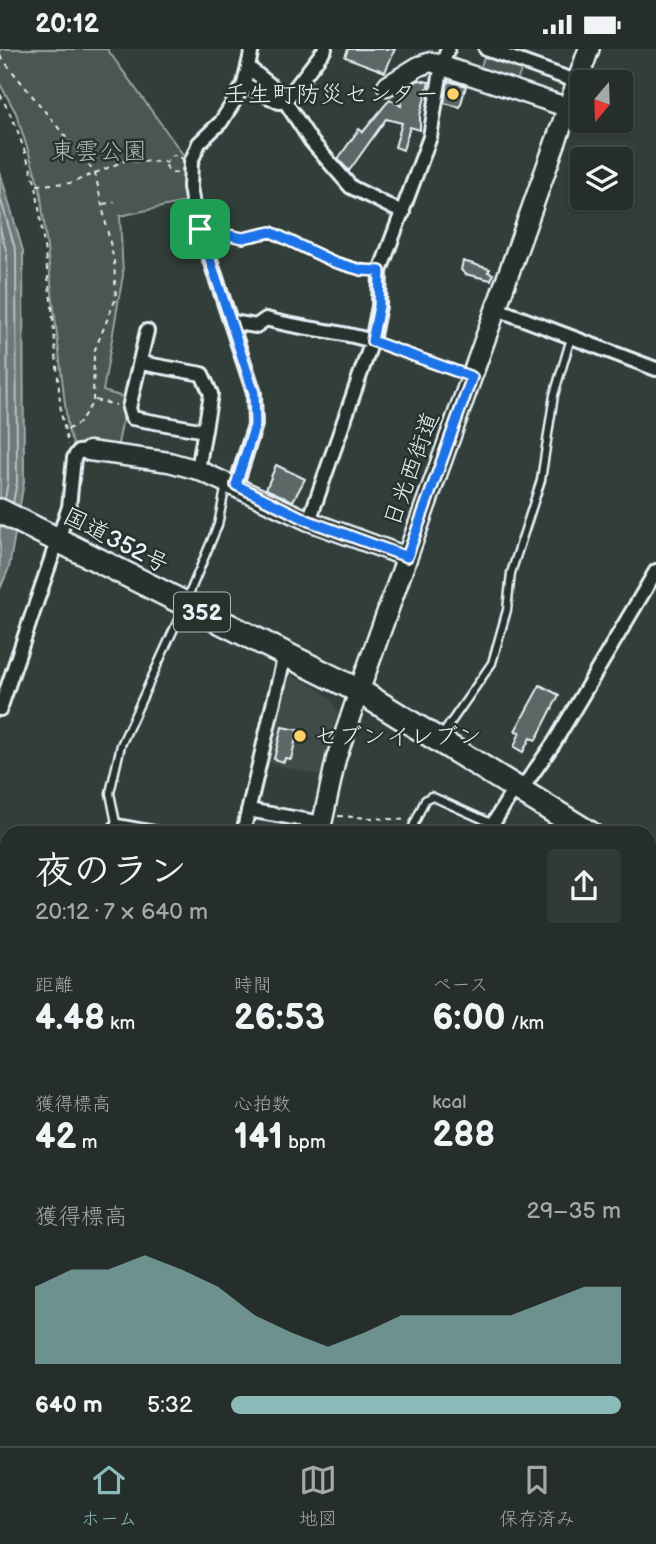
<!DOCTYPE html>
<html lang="ja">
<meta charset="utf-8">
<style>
:root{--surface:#262e2b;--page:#323a37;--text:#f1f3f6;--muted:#a4a8a9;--line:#424a47;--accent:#8bbbb9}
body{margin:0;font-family:"Balsamiq Sans","Klee One",sans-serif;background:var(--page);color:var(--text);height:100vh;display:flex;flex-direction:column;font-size:26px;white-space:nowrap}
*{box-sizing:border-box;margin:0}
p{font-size:23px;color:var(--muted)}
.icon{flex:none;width:38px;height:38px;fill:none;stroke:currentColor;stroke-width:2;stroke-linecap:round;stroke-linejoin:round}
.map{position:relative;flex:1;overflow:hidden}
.sheet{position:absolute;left:0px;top:777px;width:656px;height:621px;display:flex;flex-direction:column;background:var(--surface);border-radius:21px 21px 0 0;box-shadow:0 2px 5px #0004,0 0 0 2px var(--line)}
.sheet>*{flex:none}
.needle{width:46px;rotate:199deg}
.buttons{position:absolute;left:570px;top:21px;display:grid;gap:14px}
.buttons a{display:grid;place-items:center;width:63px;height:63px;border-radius:7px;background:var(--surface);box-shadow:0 2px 5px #0004,0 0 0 2px var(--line);font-size:35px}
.pin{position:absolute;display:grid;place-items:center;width:60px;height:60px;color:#fff;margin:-30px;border-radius:14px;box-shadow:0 4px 10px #0006}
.round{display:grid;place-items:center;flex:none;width:74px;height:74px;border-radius:7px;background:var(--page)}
.headline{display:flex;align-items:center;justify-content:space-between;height:119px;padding:0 35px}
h1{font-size:38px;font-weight:800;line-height:52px}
.metrics{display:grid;grid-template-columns:repeat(3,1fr);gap:10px;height:119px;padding:7px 35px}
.metrics div{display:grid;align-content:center}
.metrics b{font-size:35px;font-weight:800}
.metrics small{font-size:19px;font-weight:400}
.metrics p{font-size:19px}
.chart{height:196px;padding:14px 35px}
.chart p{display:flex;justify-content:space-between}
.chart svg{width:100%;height:126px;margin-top:7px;fill:var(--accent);opacity:.7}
ul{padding:0 35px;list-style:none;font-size:23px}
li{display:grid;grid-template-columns:112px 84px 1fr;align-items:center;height:52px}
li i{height:18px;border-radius:9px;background:var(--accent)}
.status{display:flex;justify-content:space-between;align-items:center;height:49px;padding:0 35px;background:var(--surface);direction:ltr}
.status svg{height:19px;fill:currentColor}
.menu{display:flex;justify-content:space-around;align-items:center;height:98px;border-top:2px solid var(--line);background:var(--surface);font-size:19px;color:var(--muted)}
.menu a{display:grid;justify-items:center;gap:4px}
.menu .active{color:var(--accent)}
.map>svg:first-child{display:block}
</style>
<div class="status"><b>20:12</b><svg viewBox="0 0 49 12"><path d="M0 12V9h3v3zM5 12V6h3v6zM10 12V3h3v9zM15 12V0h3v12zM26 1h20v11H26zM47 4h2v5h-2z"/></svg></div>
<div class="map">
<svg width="656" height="1397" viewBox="0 0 656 1397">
<rect width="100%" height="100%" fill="#323e39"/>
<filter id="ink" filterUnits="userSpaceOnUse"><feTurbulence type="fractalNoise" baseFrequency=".0143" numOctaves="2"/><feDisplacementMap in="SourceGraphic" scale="14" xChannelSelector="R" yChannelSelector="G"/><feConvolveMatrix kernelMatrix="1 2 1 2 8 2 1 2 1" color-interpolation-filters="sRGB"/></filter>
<g filter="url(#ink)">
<path fill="#3f4b46" d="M283 623 316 638 331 650 338 663 322 727 262 712Z"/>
<path fill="#495651" stroke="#98a4a4" stroke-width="2" d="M0 0H107L187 111 189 152 120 167 123 226 103 342 127 349 117 400H75L68 381 40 139 16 64 0 35Z
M486 3 523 15 516 36 479 23Z"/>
<path fill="#6d7978" stroke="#9ea9ab" stroke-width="2" d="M0 123 23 202 24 433 9 519 0 540Z"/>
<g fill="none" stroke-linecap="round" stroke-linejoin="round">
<path stroke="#b7c1c5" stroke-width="2" d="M0 148 16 203 17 433 13 454
M0 179 7 205 8 432 5 450"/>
</g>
<path fill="#5c6865" stroke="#e8f1f8" stroke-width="2" d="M348 0H395L385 23 345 8Z
M419 31 429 33 420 67V81L410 78 403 101 395 98 402 74 386 70 349 122 338 110 359 80 363 83 390 50 401 57 404 40Z
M448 32 466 37 460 58 444 54Z
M463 212 490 220 488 223 493 225 491 231 465 225 461 221Z
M276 416 305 430 293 452 266 440Z
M540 636 559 646 536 691 530 689 523 703 514 698 520 683 515 682Z
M282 678 298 681 291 710 285 709 284 713 274 710Z"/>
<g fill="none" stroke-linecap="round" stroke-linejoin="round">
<defs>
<path id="lane" d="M200 180C210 181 239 189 244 189 253 189 261 183 271 183 306 200 341 220 380 222
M372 292 469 327
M187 550 218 476 226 435
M442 686 492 614 507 561 511 524 541 431 554 346 571 289
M118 784 110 744 121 696 183 560
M410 784 425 751 431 747 493 775 498 779 496 784"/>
<path id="street" d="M486 0 578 33
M248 18 279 43 311 92 351 138 403 164
M244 35 279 53 285 52
M285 52 325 0
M497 260 656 320
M232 273 256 277 266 270C303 281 334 280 372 292
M147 282 129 359 132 369 205 382
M141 314 202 325 211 345 198 421
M236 436 255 376 254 344 194 162 190 138 191 113 199 94 221 73 233 54 244 35 252 0
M309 472 372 292 379 257 380 222 430 88 442 15 448 0
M0 660 69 458 74 409 78 403 89 402
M521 741 554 694 656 522
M248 761 322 774
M493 775 515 738
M117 777 155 784
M243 784 285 605
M649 865 656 854
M649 959 656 960
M649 1055 656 1030
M656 1232V1248
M0 1263 7 1265
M649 1296H656
M603 1391 604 1397
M514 1397 515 1391"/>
<path id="secondary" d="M387 37 419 17 431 13 569 59
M89 402 169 413 198 421 309 472 407 508
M320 784 336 710 359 642
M649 1059 656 1062"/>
<path id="primary" d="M359 642 589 0
M0 1337 7 1339
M0 1352 7 1353
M212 1391 243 1397
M299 1391 327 1397"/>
<path id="highway" d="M0 462 359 642 589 784
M649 821 656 825"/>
</defs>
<use href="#lane" stroke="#e8f1f8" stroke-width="11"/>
<use href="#street" stroke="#e8f1f8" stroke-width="18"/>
<use href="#secondary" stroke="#e8f1f8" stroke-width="23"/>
<use href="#primary" stroke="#e8f1f8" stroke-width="24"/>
<use href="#highway" stroke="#e8f1f8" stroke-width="28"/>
<path stroke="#e8f1f8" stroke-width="2" stroke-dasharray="5 5" stroke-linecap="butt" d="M0 7 95 124 114 212 116 249 94 303 93 353 79 374 65 382
M0 45 16 77 36 136 52 259 61 364 68 396
M166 115a9 9 0 1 1 18 0a9 9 0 1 1-18 0Z
M37 136 71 134 124 112 167 113
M103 155 115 153
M95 351 116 356
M338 767 406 771"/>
<use href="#lane" stroke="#26332d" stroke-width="6"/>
<use href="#street" stroke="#26332d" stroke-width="12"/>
<use href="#secondary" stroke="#26332d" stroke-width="18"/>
<use href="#primary" stroke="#26332d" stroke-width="19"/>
<use href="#highway" stroke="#26332d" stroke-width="23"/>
</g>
</g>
<g fill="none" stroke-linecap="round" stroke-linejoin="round" filter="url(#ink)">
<defs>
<path id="route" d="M200 180 243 189 271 183 334 213 361 221 380 222 379 257 372 292 472 328 407 508 309 472 236 436 255 376 254 344Z"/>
</defs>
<use href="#route" stroke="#fff" stroke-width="14"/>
<use href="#route" stroke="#1a73e8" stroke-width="9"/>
</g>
<g fill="#ffd166" stroke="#26332d" stroke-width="2.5">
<circle cx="453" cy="45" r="7"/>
<circle cx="300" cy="687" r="7"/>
</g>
<g text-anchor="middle" stroke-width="5" stroke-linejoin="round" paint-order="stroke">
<rect fill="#26332d" stroke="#aeb8bb" stroke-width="2" x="174" y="543.5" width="56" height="39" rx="5"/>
<g font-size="23" font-weight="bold" fill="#e8f1f8">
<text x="202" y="571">352</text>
</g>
<g font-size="24" fill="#e8f1f8" stroke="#26332d" text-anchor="end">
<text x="439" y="53">壬生町防災センター</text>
<text x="314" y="695" text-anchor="start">セブンイレブン</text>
</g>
<g font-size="24" fill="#b0bbbe" stroke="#26332d">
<text x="99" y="110">東雲公園</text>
</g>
<g font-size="24" fill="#e8f1f8" stroke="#26332d">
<text transform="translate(411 420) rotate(-70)" y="8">日光西街道</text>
<text transform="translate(116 491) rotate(27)" y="8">国道352号</text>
</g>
</g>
</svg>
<div class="buttons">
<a><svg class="needle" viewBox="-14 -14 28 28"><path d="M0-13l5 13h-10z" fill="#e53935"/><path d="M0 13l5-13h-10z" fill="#a4a8a9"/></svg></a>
<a><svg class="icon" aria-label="layers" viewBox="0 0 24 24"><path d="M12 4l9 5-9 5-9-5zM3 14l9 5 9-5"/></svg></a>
</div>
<div class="pin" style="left:200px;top:180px;background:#1e9e55"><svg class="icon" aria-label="arrive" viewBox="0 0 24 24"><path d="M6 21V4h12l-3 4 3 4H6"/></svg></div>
<section class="sheet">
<div class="headline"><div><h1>夜のラン</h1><p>20:12 · 7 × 640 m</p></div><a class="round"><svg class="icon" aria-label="share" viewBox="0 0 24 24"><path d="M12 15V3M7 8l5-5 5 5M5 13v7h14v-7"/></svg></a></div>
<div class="metrics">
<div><p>距離</p><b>4.48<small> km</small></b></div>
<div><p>時間</p><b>26:53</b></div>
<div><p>ペース</p><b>6:00<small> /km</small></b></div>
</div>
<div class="metrics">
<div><p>獲得標高</p><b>42<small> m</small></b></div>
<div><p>心拍数</p><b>141<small> bpm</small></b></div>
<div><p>kcal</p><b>288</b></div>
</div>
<div class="chart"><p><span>獲得標高</span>29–35 m</p>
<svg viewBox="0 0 160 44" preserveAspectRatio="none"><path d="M0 44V17L10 11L20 11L30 6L40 11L50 17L60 27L70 33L80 38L90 33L100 27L110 27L120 27L130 27L140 22L150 17L160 17V44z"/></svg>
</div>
<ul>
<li><b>640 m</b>5:32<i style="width:100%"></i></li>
</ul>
</section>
</div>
<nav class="menu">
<a class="active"><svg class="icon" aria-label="home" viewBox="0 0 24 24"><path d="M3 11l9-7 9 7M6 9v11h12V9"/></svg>ホーム</a>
<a><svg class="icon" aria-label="map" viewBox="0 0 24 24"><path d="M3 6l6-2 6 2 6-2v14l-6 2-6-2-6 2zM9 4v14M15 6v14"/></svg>地図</a>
<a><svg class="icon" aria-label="saved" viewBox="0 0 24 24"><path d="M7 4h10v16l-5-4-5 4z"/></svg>保存済み</a>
</nav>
